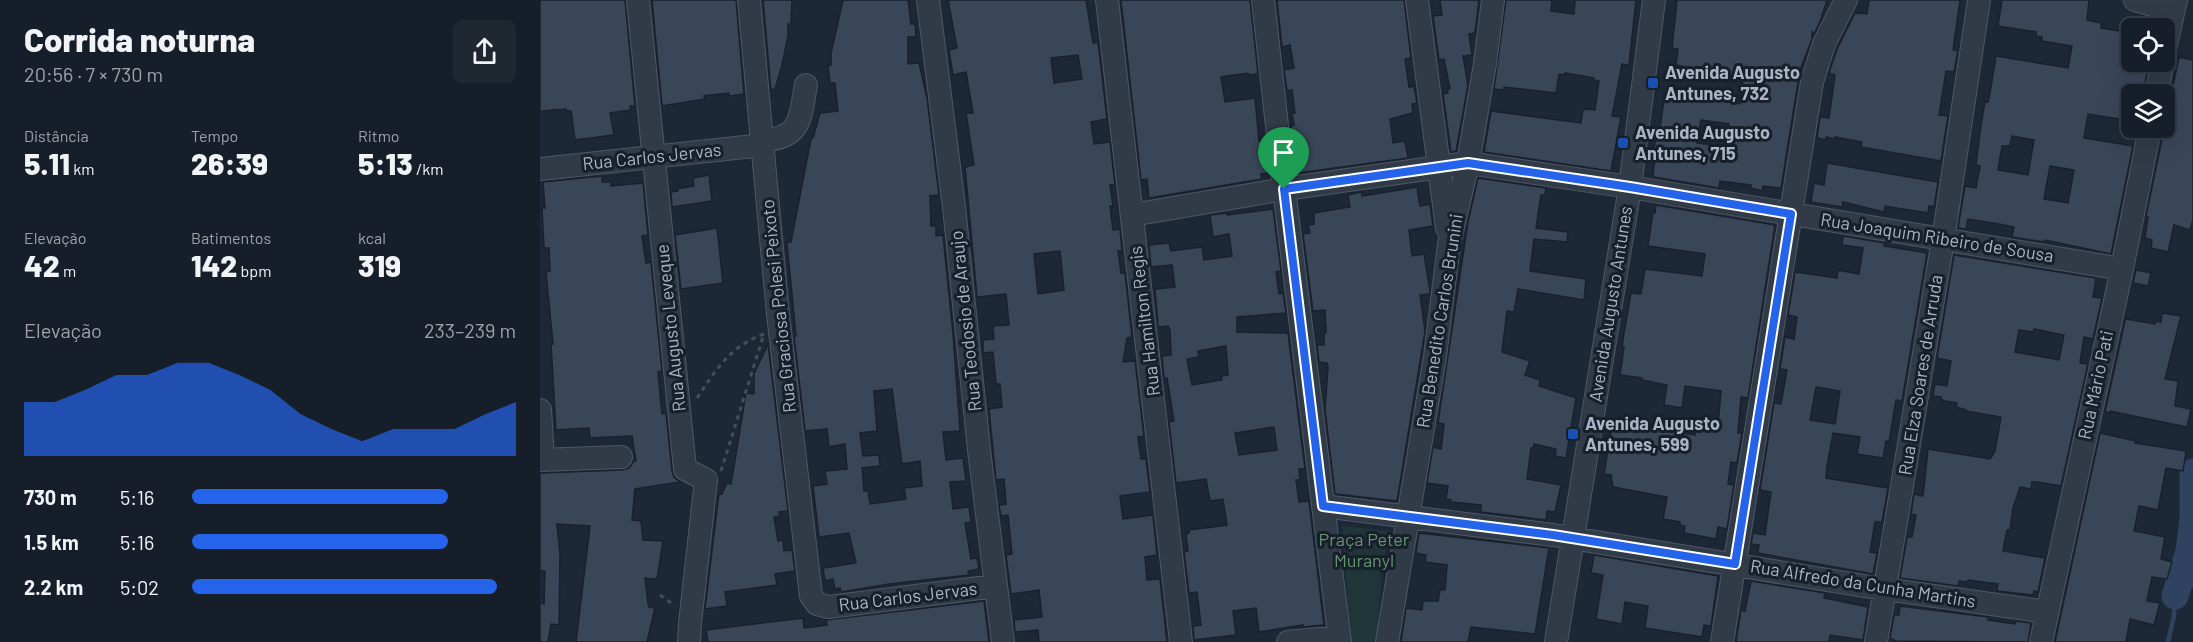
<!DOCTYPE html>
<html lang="pt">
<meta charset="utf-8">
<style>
:root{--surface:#161e29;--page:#1f2731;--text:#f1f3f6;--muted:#9ea2a8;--line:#353c46;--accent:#2563eb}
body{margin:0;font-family:Barlow,sans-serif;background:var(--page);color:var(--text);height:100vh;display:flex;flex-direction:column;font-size:22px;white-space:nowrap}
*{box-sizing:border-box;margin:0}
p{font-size:20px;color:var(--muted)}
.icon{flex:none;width:33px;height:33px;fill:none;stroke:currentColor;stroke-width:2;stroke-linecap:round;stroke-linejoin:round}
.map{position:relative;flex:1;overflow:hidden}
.panel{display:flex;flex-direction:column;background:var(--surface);width:540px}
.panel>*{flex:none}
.fabs{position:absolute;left:1581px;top:18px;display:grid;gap:12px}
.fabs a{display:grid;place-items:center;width:54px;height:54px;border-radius:9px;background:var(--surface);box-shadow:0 6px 24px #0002,0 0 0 2px var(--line);font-size:30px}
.pin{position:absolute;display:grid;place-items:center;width:51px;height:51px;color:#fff;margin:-62px -26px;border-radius:50% 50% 50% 0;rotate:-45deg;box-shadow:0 0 6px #0007}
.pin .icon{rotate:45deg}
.round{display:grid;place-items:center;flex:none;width:63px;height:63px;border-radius:9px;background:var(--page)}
.headline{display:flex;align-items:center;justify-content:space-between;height:102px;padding:0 24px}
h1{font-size:33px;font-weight:800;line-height:45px}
.metrics{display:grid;grid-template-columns:repeat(3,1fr);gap:9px;height:102px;padding:6px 24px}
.metrics div{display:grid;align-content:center}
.metrics b{font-size:30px;font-weight:800}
.metrics small{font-size:16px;font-weight:400}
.metrics p{font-size:16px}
.chart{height:168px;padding:12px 24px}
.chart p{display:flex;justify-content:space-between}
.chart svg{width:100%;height:108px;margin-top:6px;fill:var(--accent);opacity:.7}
ul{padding:0 24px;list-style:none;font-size:20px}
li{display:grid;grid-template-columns:96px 72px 1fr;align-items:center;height:45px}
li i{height:15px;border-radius:8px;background:var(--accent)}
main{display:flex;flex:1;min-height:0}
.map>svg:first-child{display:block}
</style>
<main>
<section class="panel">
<div class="headline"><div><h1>Corrida noturna</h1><p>20:56 · 7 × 730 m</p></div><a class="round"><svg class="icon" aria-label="share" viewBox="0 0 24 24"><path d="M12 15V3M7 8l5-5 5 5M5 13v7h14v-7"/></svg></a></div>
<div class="metrics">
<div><p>Distância</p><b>5.11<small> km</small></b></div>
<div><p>Tempo</p><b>26:39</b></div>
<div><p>Ritmo</p><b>5:13<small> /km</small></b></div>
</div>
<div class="metrics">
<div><p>Elevação</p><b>42<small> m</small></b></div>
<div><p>Batimentos</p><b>142<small> bpm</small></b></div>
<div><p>kcal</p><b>319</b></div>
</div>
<div class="chart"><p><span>Elevação</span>233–239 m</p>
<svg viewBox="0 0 160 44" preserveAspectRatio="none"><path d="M0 44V22L10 22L20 17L30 11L40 11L50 6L60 6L70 11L80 17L90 27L100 33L110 38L120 33L130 33L140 33L150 27L160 22V44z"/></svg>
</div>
<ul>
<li><b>730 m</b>5:16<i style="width:79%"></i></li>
<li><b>1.5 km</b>5:16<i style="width:79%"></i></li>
<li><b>2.2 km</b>5:02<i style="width:94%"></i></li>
</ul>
</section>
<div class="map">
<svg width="1653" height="642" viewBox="0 0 1653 642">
<rect width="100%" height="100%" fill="#1d2837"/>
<path fill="#1f3538" d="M802 526 849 531 842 571 837 642H811Z"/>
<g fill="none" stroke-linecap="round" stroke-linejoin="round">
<path stroke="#2f4360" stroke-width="4.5" d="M1628 642 1634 616 1635 596 1653 585"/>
<path stroke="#2f4360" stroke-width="27" d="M1635 596 1649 551 1653 519V472"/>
</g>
<path fill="#394658" stroke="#19212e" stroke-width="1.5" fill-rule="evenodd" d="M0 0H85L95 106H90L91 110 70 113 74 135 35 140 31 111H26V109L0 111Z
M112 0H196L204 94 189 96V93L164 96 165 99 122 106Z
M223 0H252L251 24H248V36L242 65 235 89 231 90Z
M303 0H368L371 24H375L376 37H368V64L379 63 387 98 399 195 390 196 391 226H396V236L403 235 413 334 420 431 403 432 406 460 423 458 426 481 410 482 413 509 429 507 431 522 425 523 431 559 437 558 439 569 428 571 429 575 349 584 301 592 300 588 295 589 293 579 285 581 283 568 316 563 309 533 279 537 273 486 287 484 285 471 307 469 305 444 289 447 287 429 265 431 254 336H256L247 243 251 242 271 139 273 138 280 113 298 111 295 83H290L288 66 291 65V53ZM352 389 362 464 380 461 382 486 364 488 366 499 330 504 328 491H324L322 468 340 466 339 455 323 456 320 433 337 431 334 391Z
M408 0H546L553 43 558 42 567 119 551 122 554 144 570 142 575 185H570L573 206H570L573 230 580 229 582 251H578L581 273H585L592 337 587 338 583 362 595 361 604 436 598 437 601 459H606L610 492 580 496 583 519 613 515 617 555 605 557 607 580 620 579 627 642H499L498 630 475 632 474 620 502 617 499 590 471 594 466 555 472 554 468 515 461 516 459 505 466 504 464 479 456 480 449 409 462 407 460 384H456L453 352 443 353V340L454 339 453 326 469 325 466 294 437 297 425 167 434 165 426 113H433L426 72 413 75 409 50 417 48ZM538 55 542 79 514 83 511 58ZM520 251 524 290 498 294 494 254Z
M581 0H710L718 74 709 75 708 73 681 77 685 102 715 98 719 141 725 140 729 173 721 174 722 179 609 198 607 179 601 180Z
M737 0H864L871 58 865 59 869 87 874 86 877 103 872 104 873 113 850 119 853 143 865 141 868 158 758 173 751 125H754L752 113H755L752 90 747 91 744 70 754 68 750 45 742 47Z
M900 0H939L935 33 929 34 932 55 923 56 928 85 916 151 911 152 903 94 908 93 907 90 910 89 904 59 899 60 893 16 902 15Z
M966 0H1012L1011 11 1034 14 1035 0H1096L1089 65 1082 64 1072 116 1081 117 1071 171 944 152 951 111 1041 123 1043 109 1055 110 1059 81 1054 80V78L1025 73V75L1019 74 1016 93 964 87V90L954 89Z
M1137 0H1287L1280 22 1274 34 1272 32V39L1260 70 1241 188 1223 186 1222 191 1211 188V185L1180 181 1179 188 1114 177 1113 175 1115 158 1113 157 1116 135 1119 136 1125 92 1200 104 1203 82 1166 76 1167 74 1162 73 1163 70 1136 65 1138 49 1132 48ZM1161 120 1189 124 1185 146 1157 143Z
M1329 0H1420L1413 50H1418L1414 72 1406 71 1399 115 1408 116 1401 161 1321 147 1322 142 1295 137V139L1286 137V140L1277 138 1280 117 1289 118 1295 75 1289 73 1297 49 1315 13 1327 14Z
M1462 0H1549L1547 20 1561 23V28L1592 33V62H1609L1603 94H1592V121L1548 114 1544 138 1593 146 1571 254 1505 240 1504 242 1472 237 1474 227 1459 224 1428 219 1426 229 1418 228 1425 186 1436 188 1440 166 1436 165 1440 132 1445 101 1448 102 1450 93 1456 56 1528 68 1532 46 1502 41V37L1496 36V32L1458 26ZM1472 136 1494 140 1488 175 1458 170 1462 146H1470ZM1510 166 1534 170 1528 203 1504 199Z
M1639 57 1653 60V220L1650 230 1634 225 1628 252 1611 248 1612 240 1605 238 1608 217 1606 216Z
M1287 163 1398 182 1394 207 1389 206 1388 213 1345 206 1344 212 1303 202 1302 207 1271 202 1274 183 1284 185Z
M169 175 172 201 132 207 131 192 138 191 137 189 154 186 153 178Z
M62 176V182H71V186L103 183 108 235 102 236 106 263 111 262 122 371 118 372 122 414 126 413 132 471 134 477 140 482 95 489 92 520 101 521 103 540 123 541 117 579 105 578 108 603 109 607 115 608 107 642H36L50 526 17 524 20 555 19 625 11 624 8 642H0V603L4 604 5 571H0V473L81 470 89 468 94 461H96L92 436 50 438 49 428 16 430 11 344H13L6 272 10 271 9 248H4L2 208H5L3 182Z
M938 178 1006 188 1005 195H1001L996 228 1028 232 1027 242 994 239 990 271 1046 279 1044 300 978 289 974 312 967 311 962 352 990 361 985 375 1000 380 999 386 1036 398 1026 458 1015 456 1016 449 994 444 993 448H991L987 479 1021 485 1015 512 1007 511 1006 520 941 512V505L911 502V500L906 499 908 486 887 483 893 447 901 449 904 424 898 423 928 222Z
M877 187 880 206 890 204 893 226 869 230 872 256 884 254 890 291 889 294 880 295 885 331 857 501 795 494 785 410 788 367 787 363 779 362 777 345H784V333H786L785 310 773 311 763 234 770 233 768 225 774 224V213L810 207 808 195 822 192V196Z
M1116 205 1235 225 1208 398 1201 397 1198 433H1202L1197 463 1191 462 1188 484 1194 485 1187 529 1178 527 1176 539 1144 533 1145 526 1140 525V522L1123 519 1127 497 1073 487 1071 475 1064 474 1073 420 1155 435 1157 421 1178 425 1181 391 1145 386 1142 408 1124 405 1127 385 1102 380V378L1080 375 1084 347H1082L1084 333 1091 293 1101 294 1105 269 1162 276 1165 254 1108 246 1113 213H1115Z
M733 209 741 271 736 272 739 294 743 293 746 313 697 317V332L748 333 765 469H759L760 480H756L759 502 769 501 784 625 763 627V625L719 632 716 608 693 611 696 635 654 640 653 626 661 625 657 592 649 593 644 552 648 551 646 534 649 533V530L687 525 683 499 670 501 666 479 636 483 629 422 634 421 627 378H624L622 356 631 355 630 330 628 326 618 327 615 289 635 287 632 265 611 267 609 245 629 243 631 251 662 247 664 260 692 256 689 234 673 237 670 215 686 213 687 215ZM686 346 688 375 681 376 682 380 652 385 647 359 659 357 658 351ZM734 427 737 450 699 455 695 433Z
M177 228 183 283 141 289 135 235Z
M1303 236 1345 243 1344 246 1387 253 1362 401 1356 400 1349 442 1346 441 1343 458 1317 454 1320 437 1293 433 1287 466 1286 478 1348 488 1342 522H1335L1330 552 1337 553 1333 574 1218 553 1219 545 1211 544 1213 533 1225 535 1231 492 1220 490 1234 403 1241 404 1247 370 1240 369 1245 337 1254 339 1257 317 1248 315 1255 272 1297 278 1298 270 1319 274 1323 248 1302 245ZM1276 387 1300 391 1295 424 1270 420Z
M1414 255 1556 278 1553 297 1562 298 1553 339 1544 337 1540 363 1548 364 1521 486 1497 482H1492L1491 489 1480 487 1473 508 1470 530H1467L1463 551 1505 558 1498 592 1494 591 1493 595 1457 591 1458 584 1428 580 1427 582 1419 581 1418 586 1360 578 1367 537H1372L1376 515 1371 514 1374 494 1383 496 1388 449 1450 459 1455 451 1461 417 1426 411V410L1416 407 1417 403 1405 401 1401 399V397L1393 396 1395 384 1407 386 1411 361 1397 358ZM1494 329 1524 335 1519 360 1475 352 1479 330 1493 332Z
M1596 270 1611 273 1608 286 1593 283Z
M1622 313 1641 316 1625 379 1638 381 1635 406 1651 409 1647 427 1570 411 1569 413 1565 412 1586 316V319L1615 324 1616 321 1621 322Z
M228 344 248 511 239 512 240 516 234 517 238 541 243 540 244 551 252 550 255 571 235 574 237 585 185 592 187 606 165 609 179 493 182 494 187 483 191 484 206 393 214 394V374Z
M1560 433 1596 441 1595 443 1646 451 1643 471 1626 468 1618 510 1599 506 1594 531 1625 537 1621 559 1632 562 1627 579 1612 577 1607 601 1620 603 1614 625 1590 619 1586 642H1515Z
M879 533 1009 548 995 634 931 627 928 642H861L866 608 882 610 883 601H898L900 590H905L907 565 885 562 886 555 876 553Z
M1054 555 1178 576 1171 626 1164 625 1162 637 1105 628 1108 606 1085 602 1082 624 1056 619 1063 575 1051 573Z
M1211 581 1285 593 1284 598 1328 607 1323 640 1290 635 1289 642H1196L1201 610 1205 611Z
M444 601 449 642H168L166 630 263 618 264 628 287 625 286 620Z
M1360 606 1448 617V620L1475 624 1476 621 1491 623 1488 642 1356 641 1350 638 1354 615H1359Z"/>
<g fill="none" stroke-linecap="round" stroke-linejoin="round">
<defs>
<path id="minor" d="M98 0 145 469 166 480 150 623 149 642
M209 0 238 314 271 596 277 604 289 607 455 586
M388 0 414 207 439 450 463 642
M567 0 641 642
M723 0 744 189 800 642
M877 0 907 228
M1595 0 1633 11
M1624 54 1636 0
M1616 94 1623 62
M224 140C262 138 260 117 266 85
M0 169 224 145
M592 215 744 189 928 163 1090 187 1582 269
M0 410 3 459
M0 460 81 457
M783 506 1013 535 1324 586 1507 612
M748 642 799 637
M847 642 895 357 909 244 928 163 945 64 953 0
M1016 642 1090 187 1114 0
M1182 642 1272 82 1284 44 1306 0
M1336 642 1403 240 1439 0
M1501 642 1582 269 1610 128"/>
</defs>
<use href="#minor" stroke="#4e5766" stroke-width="24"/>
<path stroke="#3d5256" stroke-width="3" stroke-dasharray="4.5 4.5" stroke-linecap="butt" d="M157 398C176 370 190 346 224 334
M181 471 223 337
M120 595 134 605"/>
<use href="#minor" stroke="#313a47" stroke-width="22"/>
</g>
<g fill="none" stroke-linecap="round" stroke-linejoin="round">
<defs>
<path id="route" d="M928 163 1090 187 1251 214 1195 564 1013 535 783 506 744 189Z"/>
</defs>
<use href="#route" stroke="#fff" stroke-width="12"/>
<use href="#route" stroke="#2563eb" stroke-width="8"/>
</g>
<g fill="#1a4fb4" stroke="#171f2b" stroke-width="2">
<rect x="1107" y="77" width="12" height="12" rx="3"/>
<rect x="1077" y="137" width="12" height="12" rx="3"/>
<rect x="1027" y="428" width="12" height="12" rx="3"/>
</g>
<g text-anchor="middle" stroke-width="6" stroke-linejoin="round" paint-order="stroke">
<g font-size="18" font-weight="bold" fill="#aab4c5" stroke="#171f2b" text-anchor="start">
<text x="1125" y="79">Avenida Augusto<tspan x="1125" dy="21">Antunes, 732</tspan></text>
<text x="1095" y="139">Avenida Augusto<tspan x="1095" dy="21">Antunes, 715</tspan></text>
<text x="1045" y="430">Avenida Augusto<tspan x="1045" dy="21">Antunes, 599</tspan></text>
</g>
<g font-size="18" fill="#aab4c5" stroke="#171f2b">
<text transform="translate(112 157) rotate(-6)" y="6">Rua Carlos Jervas</text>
<text transform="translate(1397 238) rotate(9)" y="6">Rua Joaquim Ribeiro de Sousa</text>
<text transform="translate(1071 304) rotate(-81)" y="6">Avenida Augusto Antunes</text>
<text transform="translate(239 306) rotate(-96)" y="6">Rua Graciosa Polesi Peixoto</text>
<text transform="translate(426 321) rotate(-96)" y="6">Rua Teodosio de Araujo</text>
<text transform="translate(605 321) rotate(-97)" y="6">Rua Hamilton Regis</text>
<text transform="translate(900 321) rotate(-81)" y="6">Rua Benedito Carlos Brunini</text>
<text transform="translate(131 328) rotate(-96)" y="6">Rua Augusto Leveque</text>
<text transform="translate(1381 375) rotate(-81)" y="6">Rua Elza Soares de Arruda</text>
<text transform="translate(1556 385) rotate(-78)" y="6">Rua Mário Pati</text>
<text transform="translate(1323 584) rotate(9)" y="6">Rua Alfredo da Cunha Martins</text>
<text transform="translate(368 597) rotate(-7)" y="6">Rua Carlos Jervas</text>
</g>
<g font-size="18" fill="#61966e" stroke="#171f2b">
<text x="824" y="546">Praça Peter<tspan x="824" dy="21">Muranyl</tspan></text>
</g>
</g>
</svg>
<div class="fabs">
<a><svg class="icon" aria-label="locate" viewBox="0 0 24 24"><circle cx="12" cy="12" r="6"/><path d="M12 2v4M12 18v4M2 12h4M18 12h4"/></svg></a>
<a><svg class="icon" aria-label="layers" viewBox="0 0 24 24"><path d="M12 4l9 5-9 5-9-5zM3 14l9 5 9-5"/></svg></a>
</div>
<div class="pin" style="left:744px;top:189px;background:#1e9e55"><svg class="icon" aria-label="arrive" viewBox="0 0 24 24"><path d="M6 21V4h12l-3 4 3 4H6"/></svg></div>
</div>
</main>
